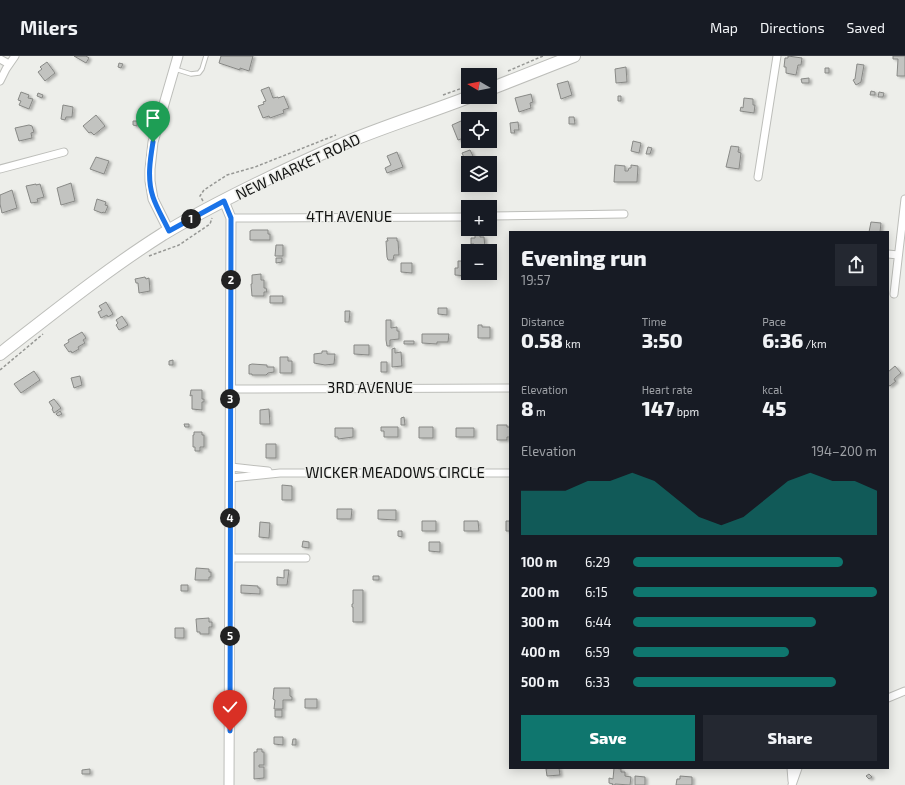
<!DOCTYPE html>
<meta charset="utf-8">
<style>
:root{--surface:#171b24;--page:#242831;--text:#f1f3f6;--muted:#9ea1a6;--line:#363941;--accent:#0f766e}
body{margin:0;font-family:"Exo 2",sans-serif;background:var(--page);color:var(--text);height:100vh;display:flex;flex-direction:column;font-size:15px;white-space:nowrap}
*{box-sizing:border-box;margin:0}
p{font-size:13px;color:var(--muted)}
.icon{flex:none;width:22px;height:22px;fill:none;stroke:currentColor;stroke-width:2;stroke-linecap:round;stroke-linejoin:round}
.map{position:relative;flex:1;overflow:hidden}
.details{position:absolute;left:509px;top:175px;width:380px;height:538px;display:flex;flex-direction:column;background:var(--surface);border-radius:0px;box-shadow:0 2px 10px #0003}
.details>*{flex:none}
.needle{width:26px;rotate:280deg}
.tools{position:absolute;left:461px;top:12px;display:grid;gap:8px}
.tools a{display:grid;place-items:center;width:36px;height:36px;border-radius:0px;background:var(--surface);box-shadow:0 2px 10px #0003;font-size:20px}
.pin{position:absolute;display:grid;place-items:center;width:34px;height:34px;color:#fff;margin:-41px -17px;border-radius:50% 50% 50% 0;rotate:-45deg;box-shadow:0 0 4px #0007}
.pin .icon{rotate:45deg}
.km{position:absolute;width:20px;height:20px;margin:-10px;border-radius:50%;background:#222;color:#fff;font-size:11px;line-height:20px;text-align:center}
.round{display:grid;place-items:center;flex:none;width:42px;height:42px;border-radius:0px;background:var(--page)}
.overview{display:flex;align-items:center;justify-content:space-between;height:68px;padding:0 12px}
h1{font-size:22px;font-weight:800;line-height:30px}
.metrics{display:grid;grid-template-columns:repeat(3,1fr);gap:6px;height:68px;padding:4px 12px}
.metrics div{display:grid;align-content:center}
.metrics b{font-size:20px;font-weight:800}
.metrics small{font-size:11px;font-weight:400}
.metrics p{font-size:11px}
.chart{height:112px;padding:8px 12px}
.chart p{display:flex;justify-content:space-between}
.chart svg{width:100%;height:72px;margin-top:4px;fill:var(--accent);opacity:.7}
.primary-button{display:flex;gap:8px;margin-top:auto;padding:8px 12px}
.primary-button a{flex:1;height:46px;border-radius:0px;background:var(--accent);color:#fff;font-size:16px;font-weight:800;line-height:46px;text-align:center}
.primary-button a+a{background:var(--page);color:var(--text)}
ul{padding:0 12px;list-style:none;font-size:13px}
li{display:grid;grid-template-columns:64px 48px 1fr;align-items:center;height:30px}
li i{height:10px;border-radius:5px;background:var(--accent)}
header{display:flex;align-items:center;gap:24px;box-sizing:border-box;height:56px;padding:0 20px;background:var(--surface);border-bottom:1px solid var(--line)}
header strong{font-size:19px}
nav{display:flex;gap:22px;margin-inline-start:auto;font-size:14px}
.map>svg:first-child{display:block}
</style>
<header>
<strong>Milers</strong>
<nav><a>Map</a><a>Directions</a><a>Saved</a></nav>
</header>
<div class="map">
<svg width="905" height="729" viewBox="0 0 905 729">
<defs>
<filter id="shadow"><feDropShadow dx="2.5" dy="1.5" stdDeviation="1" flood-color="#0004"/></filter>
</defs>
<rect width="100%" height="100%" fill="#edeeea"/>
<path fill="#c2c3c0" stroke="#888986" filter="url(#shadow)" d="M74 0H86L89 2 86 7Z
M221 0H253L249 15 240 12V14L219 7Z
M788 0 802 2 801 9H798L796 19 786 17V11H784L785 2H788Z
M893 0H905V20H897L898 3H893Z
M47 6 55 17 45 25 38 16 42 13 40 11Z
M119 7 123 8 121 12 118 11Z
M857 8 864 9 861 26 856 29 853 24 855 23Z
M626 11 627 26 616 27 615 13Z
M825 12H829V17H825Z
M809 22V27H802L801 23Z
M568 25 572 39 561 43 557 28Z
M269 31 273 42 278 41V42L284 40 289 52 283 54 284 57 270 62 269 60 263 62 258 50 264 48 263 46 266 45 261 34Z
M871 35 875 36V39H870Z
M21 36 29 39 28 42 33 43 29 53 19 49 21 45 18 44Z
M879 36 884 37 883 41H878Z
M38 37 43 39 42 42 37 40Z
M531 38 533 46 530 47 531 52 519 56 515 42Z
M618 40H621V45H618Z
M744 42 753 43V49H755L754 57 740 55 741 51 743 52Z
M63 49 73 51 72 61H66L65 64 61 63Z
M96 59 105 70 94 79 91 76 89 77 83 70Z
M569 61H574L575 68H569Z
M133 65H137V70L133 69Z
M461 65 466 78 467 77 468 80V84L464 85 461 83 458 84 452 69Z
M518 66 519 74H514L515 77H511L510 67Z
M29 69 32 70 34 76 31 77 32 82 19 85 15 72Z
M633 85 641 87 639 97 631 95Z
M731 90 739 91 738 96 741 97 739 113 726 111Z
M648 91 652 92 650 98H646Z
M470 94 473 100 465 104 462 97Z
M397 96 403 111 387 117 385 112 391 109 387 100Z
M96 101 109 105 104 118 90 113Z
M615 109 625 110V115H628L629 112H631V109L638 110 637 126H614Z
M71 127 75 145 61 149 57 132Z
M36 128V129L40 128 44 141 37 143 38 146 31 147 26 130Z
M12 134 17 152 2 157 0 148V139Z
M97 143 106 146 105 149 108 150 105 157 103 156 102 157 94 154Z
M871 166 881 167 880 176H869Z
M252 174H268V178H270V184H250V175Z
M475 179H480V181H484L485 192 479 193V189L474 190V188H471V182H475Z
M387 182H397V185H398L399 199H394L393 204H388L387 201 386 185H388Z
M276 189H283V200H275Z
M276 202H282V206L276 207Z
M458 205H465V212H467V220L455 219V212H458Z
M401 207H412V217L401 216Z
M261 218V224H264V232H266L267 236H264V240H252L251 228H252V219Z
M145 221 146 223 149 222 150 235 139 237 138 227H136L135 223Z
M270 240H283V247H270Z
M106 246 113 258 108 261 107 259 101 262 98 256 102 254 99 250Z
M438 252H447V259L438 258Z
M345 255H350L349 266H345Z
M122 260 128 269 119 274 116 269 118 267 116 264Z
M386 264H391V272L397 271V275H399V283L390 284V290H387L386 284Z
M478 269H482V271H490V282H478Z
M82 276 86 282 83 284 85 287 78 291 79 293 72 297 71 295 69 296 64 289 69 286 68 284Z
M422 278H449L448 286H437V288L422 287Z
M404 285H414V288H404Z
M354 289H369V299L354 298Z
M395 292V297L401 296 402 310 392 311V293Z
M322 295H327V298H335L334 308 325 309 314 307V298L322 297Z
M280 301H288V305H292V317H280Z
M173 304V309H169V305Z
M381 306H387V316H381Z
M252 308 267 309V311H274V316L268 317 266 319H252V318H249V309Z
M895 310 901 317 895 322 894 324 896 325 890 330 888 329V316Z
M34 315 40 324 21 337 14 328Z
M80 320 82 329 74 332 71 322Z
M191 334H202V343H204V346H202V354L192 353V339L190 340Z
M54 343 61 352 54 357 52 353 53 352 49 346Z
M269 353 270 368H260V354Z
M60 355 62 358 58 360 56 358Z
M404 361 405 369H401V362Z
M184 368H189V371H185Z
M497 369H507V371H510V381H507V384H497Z
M381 371H398V381H384V375H381Z
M419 371H433V382H419Z
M335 372H353V381L338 383V381H335Z
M456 372H474V381H456Z
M194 376H202V379H204V391H200V395H195V391H193V379H194Z
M266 388H276V402H266Z
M282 429 292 430V444H282Z
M337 453H352L351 463H337Z
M378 454H396V464L378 463Z
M422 465H436V475H422Z
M464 465H478L479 475H464Z
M506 465H510V475H506Z
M260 466 270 467 269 482 259 481Z
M398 475H402V481L398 480Z
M303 485 309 486V492L302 491Z
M429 486H440V496L429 495Z
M196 512 209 513V516H211V521H209V524H195Z
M284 514H289L287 529H277V521L284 522Z
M373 520H379V524H373Z
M181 529H188V535H181Z
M241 529 258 530V532H260V538L241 537Z
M353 534H363V566H353V551H352V548H353Z
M209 562V566H212V571H209V578H200V576H197L196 563Z
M175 572H184V582H175Z
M274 632H290V640L292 641V644H283V653H274L275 644 273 643Z
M305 643H317V652H305Z
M275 654H282V661H275Z
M274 681H283V689L274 688Z
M293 683H296V689H292Z
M257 693H262V696H264V709H259V711H264V722L254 723V696H257Z
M550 712H559L560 719 547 720 546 713Z
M614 712 621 713V716H625V720L631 721 630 729 615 728V729H612L613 728 609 727V722L613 723Z
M90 713V718H82V714Z
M869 718 872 721 869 723 866 720Z
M635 720 645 721V729H635Z
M680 720 692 721V729H676L677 723H680Z"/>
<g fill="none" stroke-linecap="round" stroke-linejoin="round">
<defs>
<path id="service" d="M175 13 191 18 199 17 202 13 206 0"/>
<path id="minor" d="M0 3 9 8
M0 25 6 13 15 0
M0 113 64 96
M758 121 777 0
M490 160 624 158
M231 162 468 161
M888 198 898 199
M894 238 905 143
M230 333 510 332
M231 411 268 415
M231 422 280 417H510
M230 502H306
M888 642 905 635
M791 712 792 725
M792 729 798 712"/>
<path id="tertiary" d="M224 145 231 162 229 729
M169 175 153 143 150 125V113L153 86 178 0"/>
<path id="primary" d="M490 33 574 0
M0 298C53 257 106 214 163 178 220 144 284 114 345 87 385 70 428 57 469 41"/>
</defs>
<use href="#service" stroke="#bdbeba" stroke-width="5.5"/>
<use href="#minor" stroke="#bdbeba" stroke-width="9"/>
<use href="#tertiary" stroke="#bdbeba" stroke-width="11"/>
<use href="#primary" stroke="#bdbeba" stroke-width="14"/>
<path stroke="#969794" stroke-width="1.5" stroke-dasharray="3 2" stroke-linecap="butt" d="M508 15 543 0
M443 39 468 30
M203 145 200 140 204 134 227 119 255 111 336 79
M149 200 179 189 210 168 212 162
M0 314 43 278"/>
<use href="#service" stroke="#fff" stroke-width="3.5"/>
<use href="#minor" stroke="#fff" stroke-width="7"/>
<use href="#tertiary" stroke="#fff" stroke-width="9"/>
<use href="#primary" stroke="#fff" stroke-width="12"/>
</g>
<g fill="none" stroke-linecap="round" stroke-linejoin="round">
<defs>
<path id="route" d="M153 86C150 104 147 123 153 141 157 153 164 164 169 175L224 145 231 162 230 675"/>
</defs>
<use href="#route" stroke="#fff" stroke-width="8"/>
<use href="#route" stroke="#1a73e8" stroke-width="5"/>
</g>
<g text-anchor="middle" stroke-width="3" stroke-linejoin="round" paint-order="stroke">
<g font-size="15" fill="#141514" stroke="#edeeea">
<text transform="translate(298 111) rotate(-25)" y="5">NEW MARKET ROAD</text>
<text x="349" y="166">4TH AVENUE</text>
<text x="370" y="337">3RD AVENUE</text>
<text x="395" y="422">WICKER MEADOWS CIRCLE</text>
</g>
</g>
</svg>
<div class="tools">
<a><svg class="needle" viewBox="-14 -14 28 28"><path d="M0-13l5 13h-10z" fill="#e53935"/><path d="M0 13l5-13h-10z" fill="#9ea1a6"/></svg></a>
<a><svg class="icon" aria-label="locate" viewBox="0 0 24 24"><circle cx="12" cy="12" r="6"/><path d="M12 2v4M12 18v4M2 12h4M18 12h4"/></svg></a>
<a><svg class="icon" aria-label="layers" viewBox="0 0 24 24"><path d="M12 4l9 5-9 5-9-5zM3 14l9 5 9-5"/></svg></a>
<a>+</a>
<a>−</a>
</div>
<div class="pin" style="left:153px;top:86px;background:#1e9e55"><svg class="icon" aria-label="arrive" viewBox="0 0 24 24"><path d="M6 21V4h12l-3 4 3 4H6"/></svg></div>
<div class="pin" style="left:230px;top:675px;background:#d93025"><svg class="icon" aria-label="check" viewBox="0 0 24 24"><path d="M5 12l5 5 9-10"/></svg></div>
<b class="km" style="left:191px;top:163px">1</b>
<b class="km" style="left:231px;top:224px">2</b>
<b class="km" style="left:230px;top:343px">3</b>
<b class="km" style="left:230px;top:462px">4</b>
<b class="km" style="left:230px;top:580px">5</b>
<section class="details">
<div class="overview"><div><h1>Evening run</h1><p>19:57</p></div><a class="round"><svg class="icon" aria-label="share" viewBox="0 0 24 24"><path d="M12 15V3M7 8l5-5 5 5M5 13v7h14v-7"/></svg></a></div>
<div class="metrics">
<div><p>Distance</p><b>0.58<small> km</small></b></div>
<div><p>Time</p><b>3:50</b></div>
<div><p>Pace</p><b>6:36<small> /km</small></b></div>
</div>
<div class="metrics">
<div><p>Elevation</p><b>8<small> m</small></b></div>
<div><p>Heart rate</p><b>147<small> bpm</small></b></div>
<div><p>kcal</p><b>45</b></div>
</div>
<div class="chart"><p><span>Elevation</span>194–200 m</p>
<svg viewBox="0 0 160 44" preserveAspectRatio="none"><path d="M0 44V17L10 17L20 17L30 11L40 11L50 6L60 11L70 22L80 33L90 38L100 33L110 22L120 11L130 6L140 11L150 11L160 17V44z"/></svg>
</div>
<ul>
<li><b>100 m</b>6:29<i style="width:86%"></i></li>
<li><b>200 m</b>6:15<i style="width:100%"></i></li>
<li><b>300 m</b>6:44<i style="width:75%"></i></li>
<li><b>400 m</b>6:59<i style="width:64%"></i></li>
<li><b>500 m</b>6:33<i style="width:83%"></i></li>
</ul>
<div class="primary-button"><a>Save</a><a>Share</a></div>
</section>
</div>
